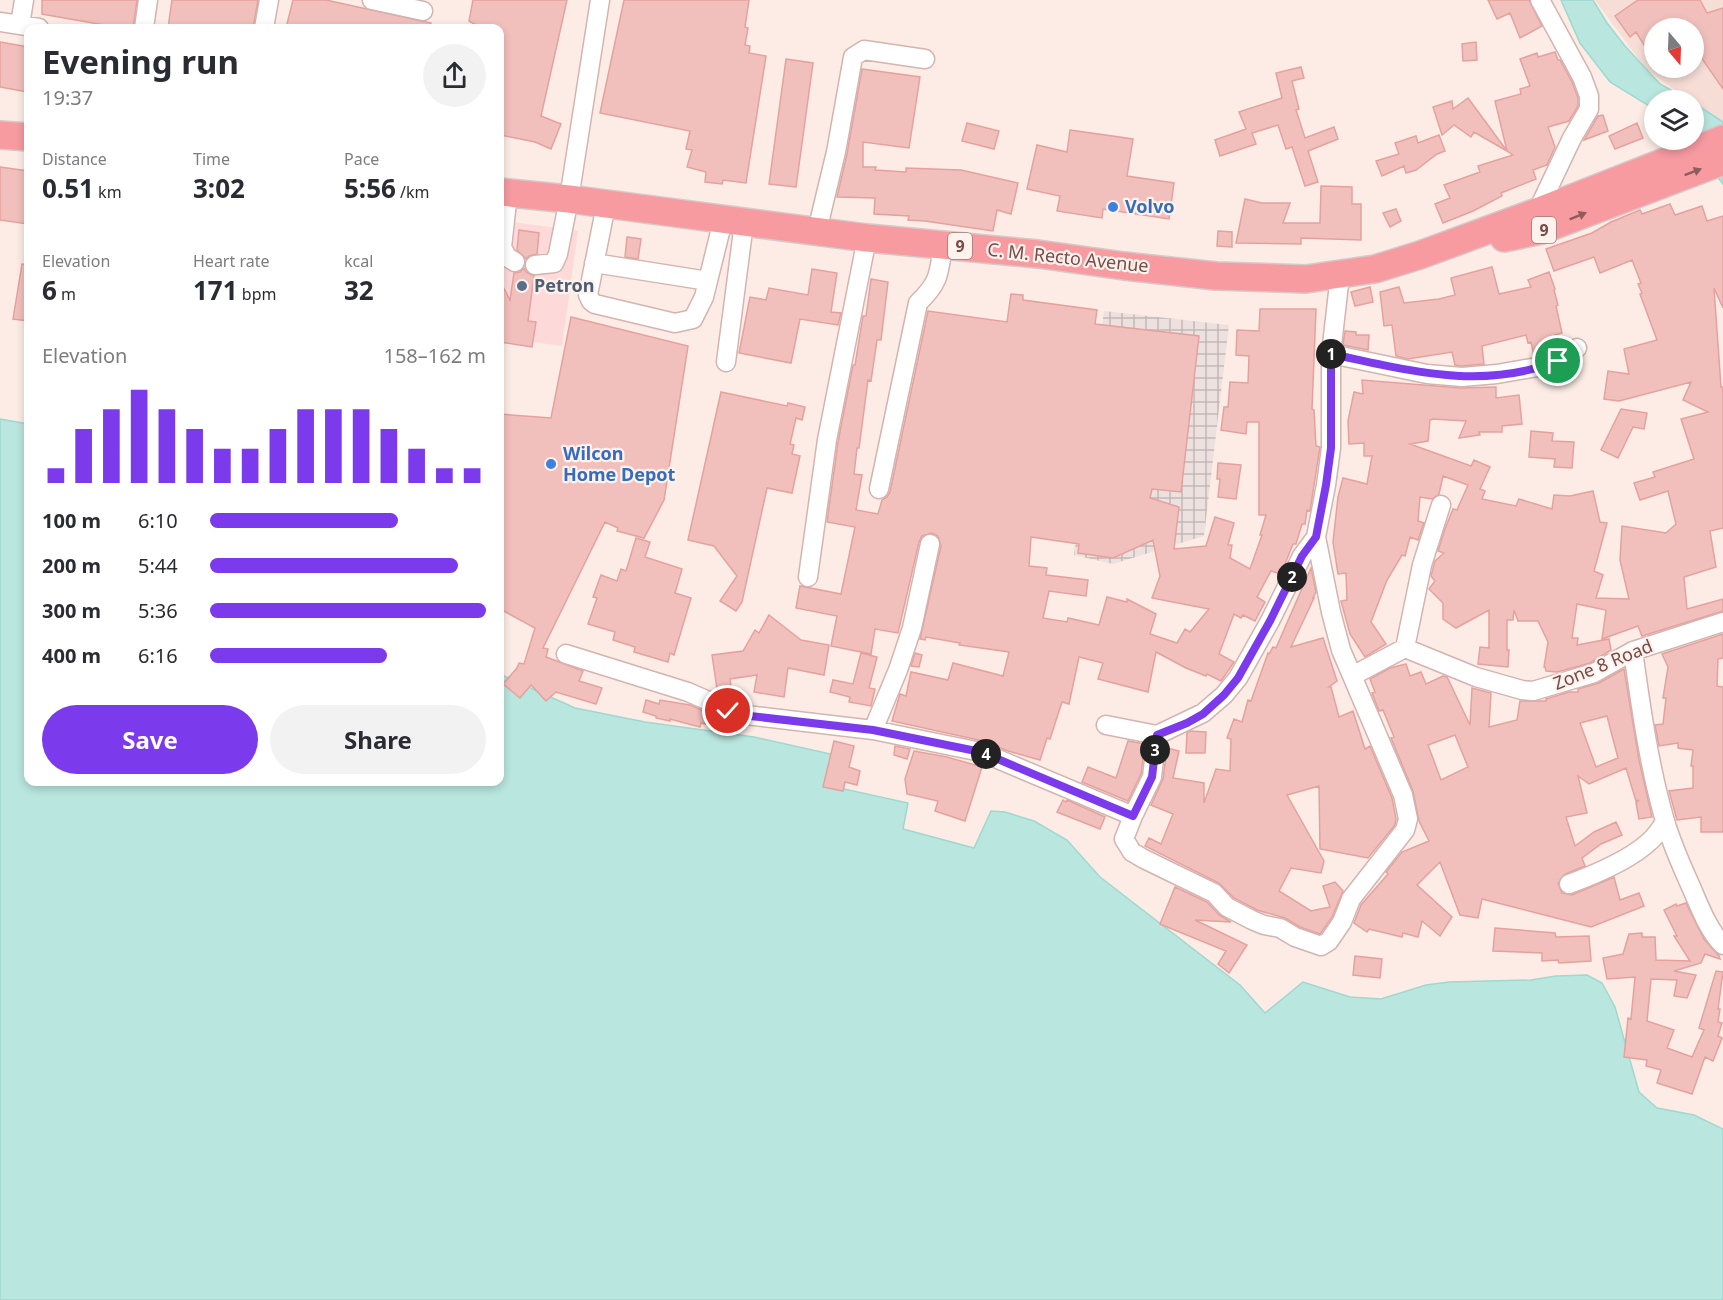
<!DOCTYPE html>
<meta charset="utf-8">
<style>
:root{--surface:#fff;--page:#f2f2f3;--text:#2b2b33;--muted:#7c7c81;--accent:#7c3aed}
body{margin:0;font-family:"Noto Sans",sans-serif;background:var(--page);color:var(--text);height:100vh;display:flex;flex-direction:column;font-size:22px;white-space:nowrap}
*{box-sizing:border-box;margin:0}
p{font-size:20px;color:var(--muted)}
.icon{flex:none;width:33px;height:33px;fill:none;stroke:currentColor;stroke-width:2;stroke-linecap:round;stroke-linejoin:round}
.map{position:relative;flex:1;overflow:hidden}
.panel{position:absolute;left:24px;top:24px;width:480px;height:762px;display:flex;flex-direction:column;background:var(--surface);border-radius:12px;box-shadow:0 3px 9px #0003}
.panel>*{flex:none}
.needle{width:39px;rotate:161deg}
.fabs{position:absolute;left:1644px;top:18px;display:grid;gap:12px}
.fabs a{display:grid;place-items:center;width:60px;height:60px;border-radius:50%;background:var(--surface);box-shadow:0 3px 9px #0003;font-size:30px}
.pin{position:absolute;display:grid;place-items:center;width:51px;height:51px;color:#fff;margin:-26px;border:3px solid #fff;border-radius:50%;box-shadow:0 2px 6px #0007}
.km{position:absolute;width:30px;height:30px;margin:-15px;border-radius:50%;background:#222;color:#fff;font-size:16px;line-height:30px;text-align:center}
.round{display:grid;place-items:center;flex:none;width:63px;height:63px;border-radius:32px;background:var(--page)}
.head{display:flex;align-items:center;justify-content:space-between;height:102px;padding:0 18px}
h1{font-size:33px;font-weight:700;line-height:45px}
.stats{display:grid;grid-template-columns:repeat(3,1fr);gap:9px;height:102px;padding:6px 18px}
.stats div{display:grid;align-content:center}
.stats b{font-size:26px;font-weight:700}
.stats small{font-size:16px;font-weight:400}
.stats p{font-size:16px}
.chart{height:168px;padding:12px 18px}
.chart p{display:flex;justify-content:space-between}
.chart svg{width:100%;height:108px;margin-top:6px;stroke:var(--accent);stroke-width:6}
.action{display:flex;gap:12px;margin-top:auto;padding:12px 18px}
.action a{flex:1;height:69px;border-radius:36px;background:var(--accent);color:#fff;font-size:24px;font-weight:700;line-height:69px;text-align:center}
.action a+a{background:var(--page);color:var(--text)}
ul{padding:0 18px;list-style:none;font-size:20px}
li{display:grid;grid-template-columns:96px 72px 1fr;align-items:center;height:45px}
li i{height:15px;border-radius:8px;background:var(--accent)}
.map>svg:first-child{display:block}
</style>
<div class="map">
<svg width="1723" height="1300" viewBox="0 0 1723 1300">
<defs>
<pattern id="industrial-grid" width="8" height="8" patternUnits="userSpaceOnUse" patternTransform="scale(1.5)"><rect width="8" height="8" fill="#ece1df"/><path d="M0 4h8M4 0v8" fill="none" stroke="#c4b8b7"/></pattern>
</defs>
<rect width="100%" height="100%" fill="#fcece5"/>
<path fill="#f6ded6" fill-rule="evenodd" d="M1595 0H1723V122L1694 103V100H1689L1646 69ZM1654 28H1694V68H1654Z"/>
<path fill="#fdd9da" d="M500 220 578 231 562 346 500 337Z"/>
<path fill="url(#industrial-grid)" d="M1104 311 1229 325 1204 536 1113 564 1074 555Z"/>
<path fill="#b9e6de" stroke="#9fd8cf" stroke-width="1.5" d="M1561 0H1593L1607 23 1625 46 1660 84 1689 100H1654V109L1610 82 1580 43Z
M1694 103 1723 122V184L1689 140H1694Z
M0 419 28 424V782H500V672L504 676 575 708 645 722 754 737 844 757 835 787 908 803 903 829 974 848 991 811 1005 812 1034 821 1067 840 1100 877 1240 985 1265 1013 1303 982 1350 997 1381 999 1426 985 1449 982 1531 980 1556 976 1587 975 1602 983 1615 1007 1639 1092 1657 1108 1694 1115 1723 1129V1300H0Z"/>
<path fill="#f2c0bc" stroke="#e5a19d" stroke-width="1.5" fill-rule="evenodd" d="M42 0H137L133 28H121L42 14Z
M172 0H258L253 28H168Z
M293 0H326L431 23 430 28H286Z
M473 0H567L541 116 561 124 551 149 535 142 500 135V28H481L469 21Z
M624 0H749L745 27 748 28 745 45 750 46 749 53 766 56 746 183 723 180 722 184 705 182 706 172 687 167 692 150 686 149 690 131 600 113Z
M1488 0H1529L1542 26 1520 38 1510 13 1497 19Z
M1638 0H1700L1707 13 1723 8V89L1694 47V28H1654V43L1646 48 1636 32 1630 37 1615 16Z
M0 42 28 47V92L0 87Z
M1476 42 1477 60 1463 61 1462 44Z
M1555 52 1558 60H1560L1572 82 1578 98V106L1569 121 1548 127 1555 147 1547 165 1533 170 1536 179 1501 193 1502 196 1473 211 1443 223 1435 204 1450 198 1444 185 1480 172 1478 166 1513 155 1507 151 1495 101 1521 94 1520 89 1530 86 1520 59 1537 53 1538 57Z
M786 59 813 63 796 187 769 184Z
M1301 67 1304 78 1292 81 1299 109 1296 110 1305 138 1334 127 1338 139 1308 151 1318 182 1305 186 1292 147 1286 149 1278 125 1252 133 1256 144 1220 156 1215 140 1246 129 1239 112 1282 98 1276 73Z
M862 69 920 77 909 148 863 142V167H876L875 170 906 172V168L961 170 1018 183 1011 214 997 210 993 231 925 221 908 220 909 216 874 214 875 198 837 197 847 154Z
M1468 98 1507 151 1474 132 1471 137 1454 125 1442 135 1433 107 1452 101 1453 109Z
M1603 115 1608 131 1584 140 1598 116Z
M967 123 999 131 994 149 962 141Z
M1637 123 1643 138 1615 149 1609 136Z
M1070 130 1133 139 1127 176 1174 183 1169 219 1103 209 1102 218 1057 211 1060 196 1027 189 1037 145 1067 152Z
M1439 135 1445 151 1437 154 1416 170 1406 173 1404 166 1382 176 1376 161 1399 154 1395 143 1416 136 1418 143Z
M0 167 28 171V224L0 220Z
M1321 186 1352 187V204H1361V240L1301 238V244L1236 243 1245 199 1262 203H1290L1283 223H1320Z
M1670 204 1675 215 1702 206 1707 221 1723 216V308L1714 288 1721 387H1723V528L1710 531 1716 567 1684 577 1687 609 1723 599V611L1642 636 1638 626 1602 639 1606 610 1577 604 1572 638H1578L1577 645 1609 639 1611 650 1590 663 1557 672 1546 671 1545 667H1544L1548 642 1538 621H1518L1514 610 1513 620H1507V650H1509L1508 667 1478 664 1480 647 1489 648V610L1456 628 1443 619V603L1429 589 1435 581 1431 576 1435 561 1444 553 1438 551 1445 529 1453 509 1457 510 1468 485 1443 476 1439 494 1432 499 1420 497 1418 521 1424 523 1418 540 1410 537 1405 556 1402 555 1387 580 1371 622 1386 644 1365 657 1350 634 1341 601 1347 600 1346 573 1338 574 1333 542 1338 497 1343 478 1367 484 1372 456H1364V443L1349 444 1348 421 1354 392 1363 394 1362 380 1461 388 1496 387V398L1519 395 1522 424 1502 426V432H1479L1480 435 1459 438 1466 421 1433 419 1430 420 1428 441 1410 444 1471 466 1474 460 1490 467 1480 489 1485 491 1482 499 1516 506 1519 499 1552 509 1554 495 1570 496 1593 491 1600 522 1607 523 1594 571 1603 575 1596 598 1629 599 1620 560 1622 526 1666 533 1676 524 1668 491 1640 500 1634 483 1655 477 1653 472 1694 459 1681 419 1708 412 1683 400 1691 382 1619 401 1604 399 1608 371 1629 374 1624 349 1657 340 1640 294 1642 293 1638 284 1641 283 1632 260 1600 273 1594 257 1554 271 1546 249 1592 233 1611 222 1640 210 1642 214Z
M1396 209 1401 221 1390 227 1383 213Z
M519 230 539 233 537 254 529 256 526 259 517 250Z
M1218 231 1232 232V247L1217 246Z
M627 237 641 239 638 259 625 257Z
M22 264 28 265V321L13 319Z
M1492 267 1499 294 1531 287 1528 280 1549 272 1555 289 1554 290 1558 305 1556 306 1562 333 1555 335 1559 347 1553 351 1534 356 1531 342 1528 343 1526 335 1482 346 1484 364 1462 366 1455 365 1452 352 1408 359 1396 356 1392 325 1384 326 1380 292 1399 287 1404 303 1439 299 1455 295 1451 278Z
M524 268 526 272 534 276 528 321 536 322 532 347 500 342V281L510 300 514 273 520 272Z
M812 269 837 273 831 312 841 313 838 325 800 319 791 363 739 353 750 297 766 300 769 288 808 295Z
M871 279 888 282 881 340H877L871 381 868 380 859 448H857L854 474 862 475 856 510 878 514 882 500 887 497 890 492 928 311 1007 322 1011 294 1023 295V300L1097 310 1095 324 1199 336 1181 492 1152 489 1150 498 1179 507 1174 549 1206 546 1215 517 1234 523 1228 545H1232L1230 558 1250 569 1262 535H1260L1266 515H1259V422H1247L1246 434 1221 430 1224 407H1228L1230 382 1248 383 1249 356 1236 355 1237 330 1259 331 1260 309H1316L1312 409 1314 410 1316 446 1320 447 1310 511 1307 510 1305 524H1302L1296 544H1293L1281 574 1271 571 1257 597 1265 602 1255 621 1243 615 1241 618 1234 614 1219 654 1234 662 1221 681 1207 674 1206 676 1186 668 1156 652 1148 692 1098 679 1103 663 1079 657 1069 704 1062 702 1050 739 1047 738 1040 760 1008 751 983 741 892 721 900 694 906 696 911 672 948 680 953 663 1003 676 1009 652 959 645 960 643 926 637 925 640 920 639 941 546 938 536 932 533 922 536 919 542 898 633 875 629 871 654 831 646 837 616 796 608 800 586 841 594 855 527 827 522 838 442 853 365H855L863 316H866ZM1031 537 1079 544 1078 553 1113 558 1153 540 1160 576 1152 598 1209 609 1190 632 1185 629 1177 643 1150 634 1156 614 1127 599V602L1107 597 1099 625 1068 618 1067 622 1043 618 1049 591 1086 596 1088 580 1046 575 1047 568 1029 566Z
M1370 287 1373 302 1355 306 1351 292Z
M571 317 688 346 664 500 644 538 617 531 618 528 605 522 543 648 548 649 546 657 583 671 579 681 602 688 596 704 556 692 546 701 531 685 520 698 503 684 517 668 519 663 524 664 535 628 500 609V414L551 418Z
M1345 331 1356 332V335H1369L1368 350 1343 345Z
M721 392 787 406 788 403 805 407 802 420 796 418 790 444 794 445 792 454 800 456 792 493 767 488 742 602 736 611 720 601 737 576 714 546 688 540Z
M1621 409 1647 413 1644 429 1633 427 1618 458 1601 450Z
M1531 431 1553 433 1552 441 1574 442 1572 468 1554 467 1555 459 1529 457Z
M1218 463 1241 465 1236 499 1218 497 1220 479H1217Z
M636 538 650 542 645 557 682 569 675 593 691 598 674 655 670 653 668 662 634 652 635 647 613 640 615 632 588 624 597 598 593 597 601 575 617 581 621 569 626 571Z
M1311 568 1316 592 1313 598H1314L1291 647 1323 638 1337 681 1329 687H1331L1339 717 1353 711 1365 749 1370 746 1392 798 1396 819 1395 825 1368 858 1320 849 1319 786 1287 795 1324 861 1321 873 1291 868 1279 891 1311 911 1330 907 1323 886 1335 882 1343 891 1332 917 1320 934 1300 927 1285 918 1257 910 1234 898 1219 883 1145 846 1149 838 1161 844 1173 814 1151 805 1163 779 1167 748 1179 751 1173 778 1204 783V803L1216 769 1230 771 1231 739 1227 738 1234 719 1242 722 1248 700 1251 701 1268 653 1269 654 1273 647 1276 648Z
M769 615 801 640 829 645 824 675 788 668 784 697 754 692 757 675 730 679 731 687 717 689 712 655 743 651 755 630 759 633Z
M1723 634V658L1718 659 1717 686 1723 687V832H1701V817L1677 820 1669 791 1693 788V766H1691L1693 750 1678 748V743L1659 746 1655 725 1663 724 1666 698H1663L1668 667 1662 654Z
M861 653 877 657 869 688 875 689 871 706 849 702 850 697 830 692 833 680 853 684Z
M915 653 922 655 919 667 911 666Z
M1406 664 1410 676 1421 672 1426 684 1443 676 1447 677 1470 725 1472 688 1491 693 1489 727 1517 720 1520 701H1546V699L1569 692H1578V689L1599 683 1624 669 1639 760 1652 817 1639 819 1636 803 1639 800 1636 801 1626 768 1589 784 1578 776 1587 813 1566 817 1575 846 1594 832 1616 822 1622 835 1601 844 1582 858 1585 866 1565 874 1558 883 1562 893 1572 895 1614 877 1620 900 1639 893 1644 906 1591 927 1482 899 1478 918 1460 915 1440 862 1417 885 1452 917 1440 936 1422 921 1418 937 1403 933 1402 937 1369 929 1367 932 1354 923 1361 905 1388 874 1386 872 1402 852 1429 841 1419 821 1413 791 1391 738 1394 737 1383 710 1379 711 1372 693 1375 692 1370 679 1390 668ZM1607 716 1618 758 1596 767 1580 723ZM1455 735 1468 767 1441 780 1428 745Z
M646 700 659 704 660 700 690 705 728 722 727 729 701 723 700 727 670 719V721L656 718V716L643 712Z
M1190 731 1206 732 1205 753H1186L1187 733Z
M834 741 854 746 849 767 860 771 857 785 845 782 843 791 823 787Z
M1128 741 1145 744 1141 774 1128 801 1082 782 1088 767 1116 778Z
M895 746 910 749 907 759 894 755Z
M914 751 947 757 982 767 965 821 935 811 938 801 907 794 905 779Z
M1063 800 1066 802 1067 800 1105 817 1100 829 1057 812Z
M1175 887 1207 902 1219 915 1231 922 1195 920 1247 945 1229 973 1218 964 1226 951 1160 924Z
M1686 903 1704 939 1719 956 1720 959 1705 954 1701 963 1674 971 1696 975 1687 998 1674 996 1677 980 1651 979 1647 1021 1674 1030 1667 1048 1692 1057 1704 1030 1699 1028 1716 971 1723 972 1718 1009H1720L1718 1022 1722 1023 1718 1036 1722 1038 1713 1061 1705 1057 1692 1094 1657 1083 1661 1070 1646 1066 1647 1060 1624 1057 1628 1018 1631 1019 1635 977 1607 979 1603 958 1623 954 1629 934 1642 933V937H1655L1656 960 1690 961 1674 936H1677L1664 910 1676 904 1677 906Z
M1495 928 1555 933 1556 937 1589 936 1591 961 1559 963 1558 960 1542 961V953L1493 951Z
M1355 956 1382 959 1380 978 1353 975Z"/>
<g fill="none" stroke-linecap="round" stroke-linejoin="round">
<defs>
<path id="minor" d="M372 0 423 11
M0 22 39 28
M20 25 24 0
M144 28 148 0
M264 28 269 0
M508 193 502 247 507 257 515 262
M606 205 588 295 591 301 595 304 675 323 693 319 704 297 723 220
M1537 212 1572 138 1589 109V96L1582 77 1540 0
M817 231 836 152 853 57 864 50 925 59
M594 263 708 281
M535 265 554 263 558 254 569 199 600 0
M1331 354 1427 374 1462 377 1497 374 1543 366 1558 361 1577 348
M726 362 744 223
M879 489 918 303C940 282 939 273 943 244
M808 577 827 440 867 238
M1405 648 1422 565 1441 505
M1633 651C1641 708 1649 766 1665 821 1672 845 1682 867 1692 889 1700 908 1709 931 1723 945
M566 654 688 692 738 714 873 730 981 752 1133 816 1152 777 1157 735 1203 713 1224 695 1238 678 1270 621 1302 556 1316 537 1326 485 1331 448V354L1340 275
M1352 676 1405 648 1476 677 1522 690 1533 691 1594 673 1633 651 1723 622
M1106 725 1157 735
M873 730 898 670 912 628 930 544
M1133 816 1124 839 1132 852 1144 859 1214 893 1227 907 1252 920 1264 925 1280 928 1295 937 1321 946 1329 941 1342 922 1351 899 1405 830 1408 819 1403 795 1341 650 1331 612 1316 537
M1569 884C1594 875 1631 859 1650 841 1656 836 1661 828 1665 822"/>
<path id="highway" d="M0 135 28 137
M500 192 569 199 867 238 1038 254 1124 266 1216 276 1306 279 1375 269 1420 255 1537 212 1723 139
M1504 238 1542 230 1723 161"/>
</defs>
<use href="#minor" stroke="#d3b4b0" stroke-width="21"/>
<use href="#highway" stroke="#d6c9c9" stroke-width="30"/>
<use href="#minor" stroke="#fff" stroke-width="18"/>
<use href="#highway" stroke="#f79ba1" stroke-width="27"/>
</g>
<defs><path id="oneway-solid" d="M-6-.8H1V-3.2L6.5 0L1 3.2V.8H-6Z" transform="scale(1.5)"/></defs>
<g fill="#905b5b">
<use href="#oneway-solid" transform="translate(1693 172) rotate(-21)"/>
<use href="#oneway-solid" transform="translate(1578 216) rotate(-22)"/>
</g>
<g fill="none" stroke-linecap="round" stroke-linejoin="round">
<defs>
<path id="route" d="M728 711 750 716 873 730 981 752 1133 816 1152 777 1157 735 1187 723 1203 714 1224 695 1238 678 1270 621 1302 556 1316 537 1326 485 1331 448V354C1408 370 1480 391 1558 361"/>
</defs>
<use href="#route" stroke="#fff" stroke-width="12"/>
<use href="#route" stroke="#7c3aed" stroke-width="8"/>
</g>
<g fill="#3f7fe0" stroke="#fff1eb" stroke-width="2">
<circle cx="1113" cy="207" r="6"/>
<circle cx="551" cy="464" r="6"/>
</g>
<circle fill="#5c6f8a" stroke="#fff1eb" stroke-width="2" cx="522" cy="286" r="6"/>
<g text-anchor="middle" stroke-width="4.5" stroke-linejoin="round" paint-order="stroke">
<g fill="#fff1eb" stroke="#9f7d7a" stroke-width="1.5">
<rect x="1532" y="217" width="24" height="26" rx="4.5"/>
<rect x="948" y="233" width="24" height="26" rx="4.5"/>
</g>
<g font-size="16" font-weight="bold" fill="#764b4a">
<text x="1544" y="236">9</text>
<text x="960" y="252">9</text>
</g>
<g font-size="18" font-weight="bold" fill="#366cbe" stroke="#fff1eb" text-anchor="start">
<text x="1125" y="213">Volvo</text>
<text x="563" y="460">Wilcon<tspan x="563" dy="21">Home Depot</tspan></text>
</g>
<g font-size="18" fill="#764b4a" stroke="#fff1eb">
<text transform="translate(1068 258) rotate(6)" y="6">C. M. Recto Avenue</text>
<text transform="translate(1603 665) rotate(-22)" y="6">Zone 8 Road</text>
</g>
<g font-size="18" font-weight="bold" fill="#4e5e75" stroke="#fff1eb" text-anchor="start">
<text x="534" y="292">Petron</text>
</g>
</g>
</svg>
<div class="fabs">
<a><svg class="needle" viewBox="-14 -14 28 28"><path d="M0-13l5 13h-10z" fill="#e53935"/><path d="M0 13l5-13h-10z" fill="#7c7c81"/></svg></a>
<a><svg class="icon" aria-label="layers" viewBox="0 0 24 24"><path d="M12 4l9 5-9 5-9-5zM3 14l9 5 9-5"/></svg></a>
</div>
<div class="pin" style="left:1558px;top:361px;background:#1e9e55"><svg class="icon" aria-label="arrive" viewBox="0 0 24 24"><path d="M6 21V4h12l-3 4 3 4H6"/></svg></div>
<div class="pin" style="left:728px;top:711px;background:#d93025"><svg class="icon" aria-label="check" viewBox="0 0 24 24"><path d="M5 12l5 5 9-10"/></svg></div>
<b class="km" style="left:1331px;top:354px">1</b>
<b class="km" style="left:1292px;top:577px">2</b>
<b class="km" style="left:1155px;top:750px">3</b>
<b class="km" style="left:986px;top:754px">4</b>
<section class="panel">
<div class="head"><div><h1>Evening run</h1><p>19:37</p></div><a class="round"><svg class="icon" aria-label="share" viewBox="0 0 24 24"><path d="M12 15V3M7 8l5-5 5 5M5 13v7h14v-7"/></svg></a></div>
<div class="stats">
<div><p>Distance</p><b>0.51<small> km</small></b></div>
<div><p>Time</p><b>3:02</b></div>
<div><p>Pace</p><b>5:56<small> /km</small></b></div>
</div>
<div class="stats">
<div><p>Elevation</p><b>6<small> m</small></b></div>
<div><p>Heart rate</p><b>171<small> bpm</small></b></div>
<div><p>kcal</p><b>32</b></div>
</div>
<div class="chart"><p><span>Elevation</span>158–162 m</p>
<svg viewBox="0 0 160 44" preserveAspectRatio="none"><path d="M5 44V38M15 44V22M25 44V14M35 44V6M45 44V14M55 44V22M65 44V30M75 44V30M85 44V22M95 44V14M105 44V14M115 44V14M125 44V22M135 44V30M145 44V38M155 44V38"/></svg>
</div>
<ul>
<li><b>100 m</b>6:10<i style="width:68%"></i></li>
<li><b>200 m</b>5:44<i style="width:90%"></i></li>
<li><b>300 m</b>5:36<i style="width:100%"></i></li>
<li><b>400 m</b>6:16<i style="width:64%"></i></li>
</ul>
<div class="action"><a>Save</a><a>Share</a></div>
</section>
</div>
